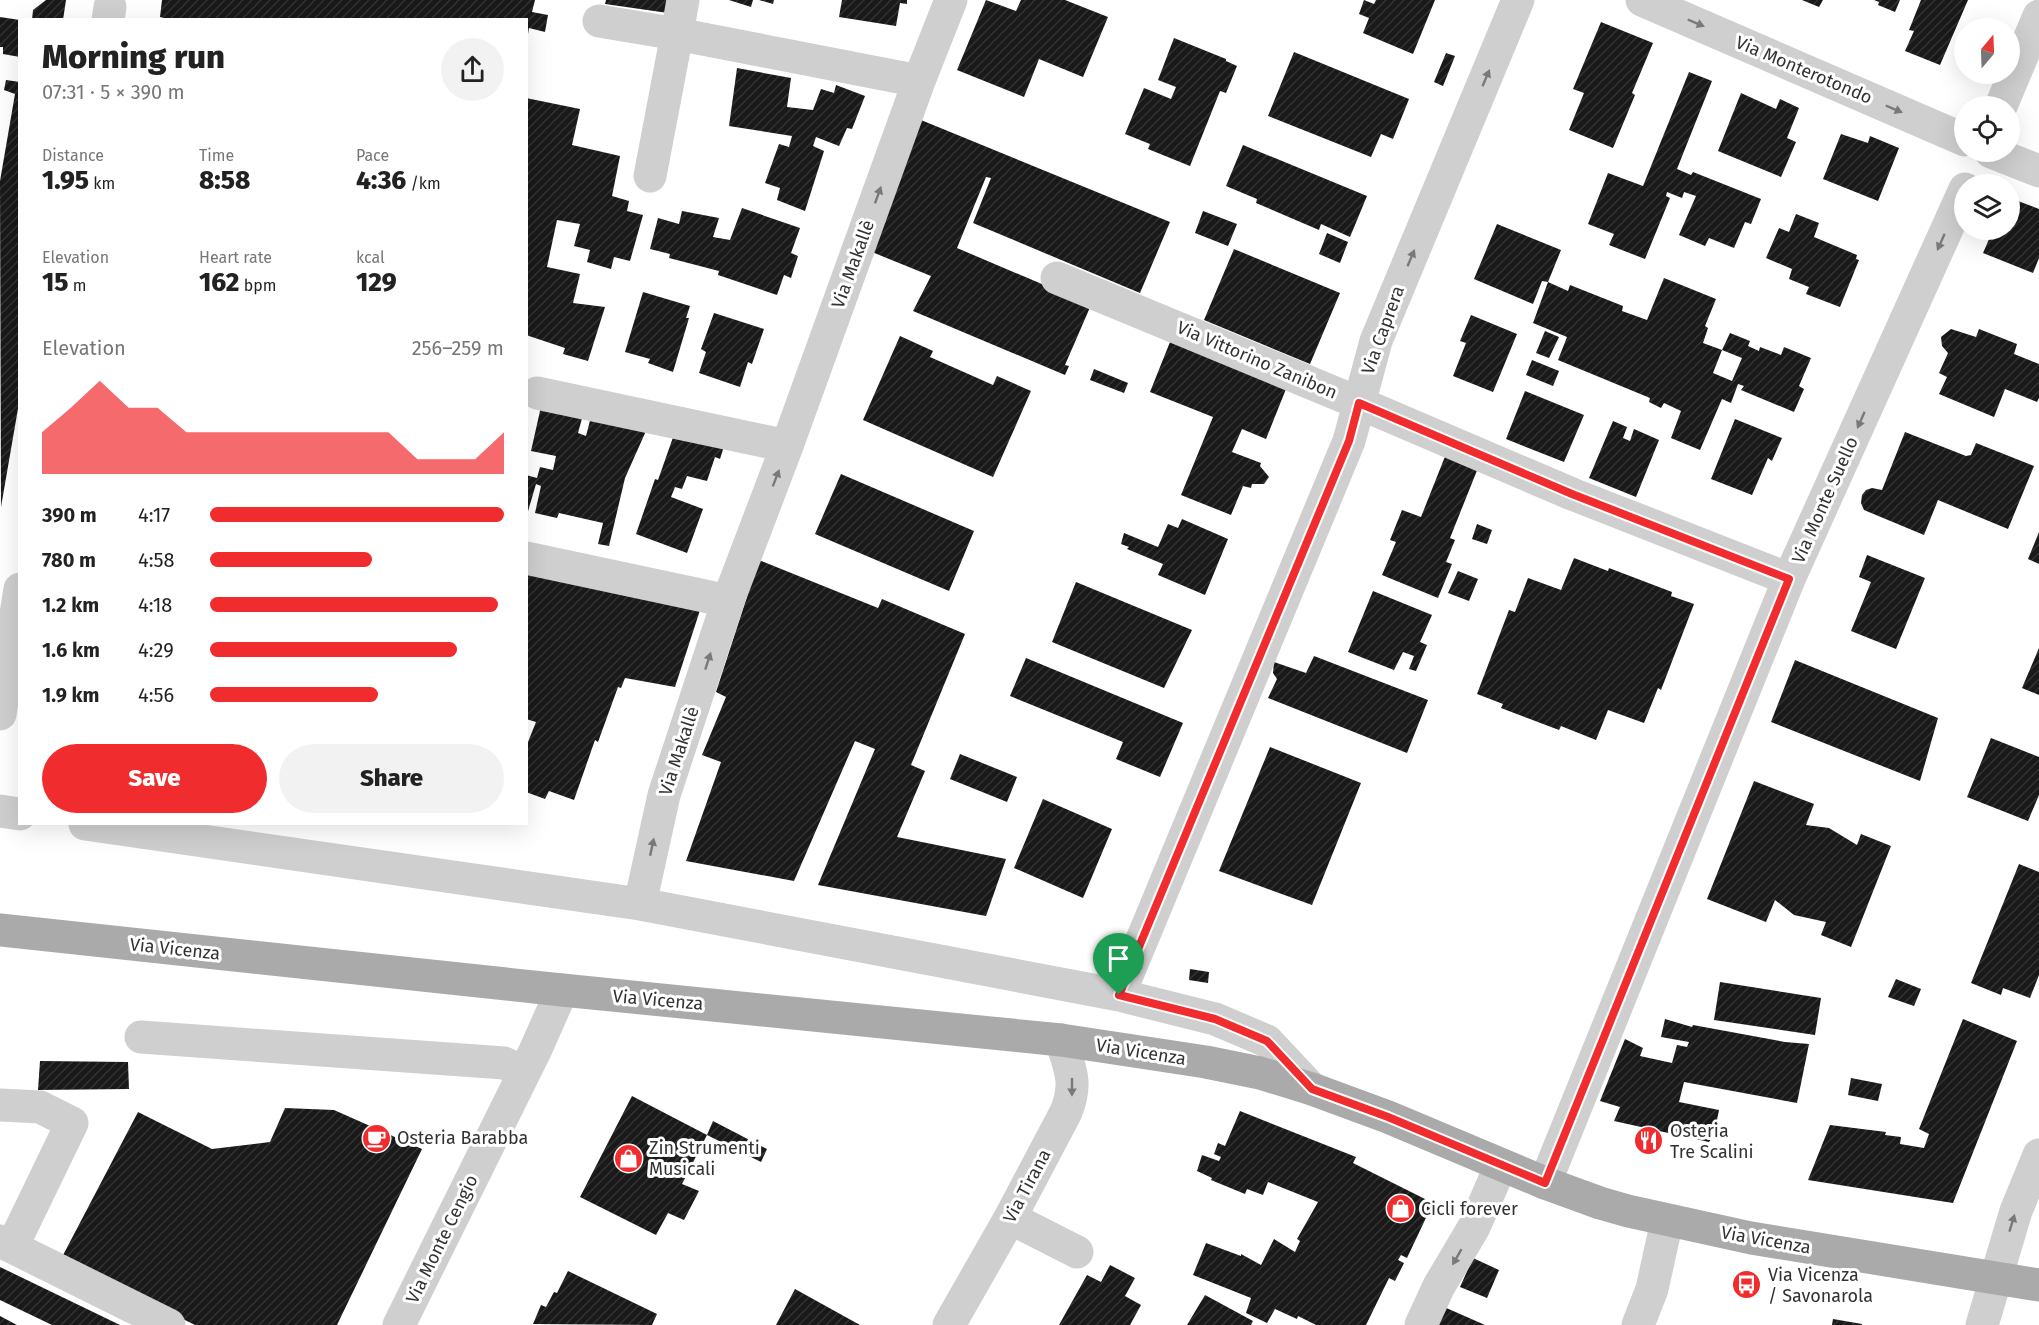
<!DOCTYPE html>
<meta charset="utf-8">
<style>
:root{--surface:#fff;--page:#f2f2f2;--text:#222;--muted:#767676;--accent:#f12c2f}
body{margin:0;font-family:"Fira Sans",sans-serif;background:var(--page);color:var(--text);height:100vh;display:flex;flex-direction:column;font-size:22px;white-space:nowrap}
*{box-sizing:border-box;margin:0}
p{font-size:20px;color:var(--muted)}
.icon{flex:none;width:33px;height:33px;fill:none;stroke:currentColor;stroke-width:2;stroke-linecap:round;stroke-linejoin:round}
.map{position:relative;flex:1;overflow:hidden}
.details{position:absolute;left:18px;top:18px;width:510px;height:807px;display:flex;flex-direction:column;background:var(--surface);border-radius:0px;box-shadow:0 6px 24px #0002}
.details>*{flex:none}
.needle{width:39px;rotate:19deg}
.buttons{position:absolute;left:1954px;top:18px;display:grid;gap:12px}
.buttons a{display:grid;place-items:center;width:66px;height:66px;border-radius:50%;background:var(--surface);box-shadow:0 6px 24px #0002;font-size:30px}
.pin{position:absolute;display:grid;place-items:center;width:51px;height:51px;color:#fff;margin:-62px -26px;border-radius:50% 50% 50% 0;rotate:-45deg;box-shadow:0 0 6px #0007}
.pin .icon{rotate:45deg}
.round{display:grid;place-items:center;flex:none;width:63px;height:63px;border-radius:32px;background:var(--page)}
.head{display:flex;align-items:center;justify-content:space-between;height:102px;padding:0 24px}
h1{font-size:33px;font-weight:800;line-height:45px}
.figures{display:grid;grid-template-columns:repeat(3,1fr);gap:9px;height:102px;padding:6px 24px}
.figures div{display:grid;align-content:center}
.figures b{font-size:26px;font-weight:800}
.figures small{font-size:16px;font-weight:400}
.figures p{font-size:16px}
.chart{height:168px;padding:12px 24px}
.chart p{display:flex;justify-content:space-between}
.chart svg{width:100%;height:108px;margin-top:6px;fill:var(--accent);opacity:.7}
.button{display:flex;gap:12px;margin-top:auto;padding:12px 24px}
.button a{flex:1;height:69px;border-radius:36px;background:var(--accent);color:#fff;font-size:24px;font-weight:800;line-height:69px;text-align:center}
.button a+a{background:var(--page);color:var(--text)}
ul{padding:0 24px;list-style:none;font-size:20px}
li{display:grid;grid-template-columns:96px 72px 1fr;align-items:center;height:45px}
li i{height:15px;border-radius:8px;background:var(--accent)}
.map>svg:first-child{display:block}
</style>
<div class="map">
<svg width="2039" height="1325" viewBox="0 0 2039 1325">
<defs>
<pattern id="building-hatch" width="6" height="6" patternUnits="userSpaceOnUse" patternTransform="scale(1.5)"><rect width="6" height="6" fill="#191919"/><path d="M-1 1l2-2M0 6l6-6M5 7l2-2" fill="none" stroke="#323232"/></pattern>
</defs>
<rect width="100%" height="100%" fill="#fff"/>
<path fill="url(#building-hatch)" d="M46 0H66L63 20H32L33 10Z
M162 0H535L532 12 548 15 545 32 529 28 528 34 526 20H171L160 17Z
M606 0H670L668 13 605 4Z
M729 0H753L751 7Z
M759 0H774L773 4Z
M842 0H907V4L900 3 896 26 839 17Z
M986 0 1016 11 1021 0H1065L1108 17 1083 77 1039 59 1024 97 957 70Z
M1364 0 1374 4 1376 0H1435L1413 54 1363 33 1369 18 1359 14Z
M1802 0H1823L1819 7Z
M1874 0H1900L1895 12 1878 5 1879 2Z
M1921 0H1968L1940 65 1905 51 1914 31 1909 30Z
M0 17 20 20V57L3 54V47H0Z
M1601 22 1653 43 1632 93 1635 95 1613 148 1569 130 1584 93 1573 89Z
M1174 38 1226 59V61L1237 66 1226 93 1220 91 1190 166 1148 149 1150 144 1125 134 1144 88 1171 99 1176 87 1158 80Z
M1294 52 1409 99 1393 139 1381 134 1371 157 1268 116Z
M1446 53 1455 56 1443 86 1434 82Z
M737 68 791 78 787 107 813 110 821 89 834 93 836 85 865 96 852 129 847 128 839 146 816 137 813 146 824 151 805 211 777 200 780 188 765 183 779 144 789 147 792 136 729 126Z
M1689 72 1712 81 1677 169 1691 175 1693 172 1761 199 1751 224 1745 222 1734 248 1709 238 1705 246 1679 235 1696 196 1684 192 1682 198 1667 192 1666 196 1670 198 1645 259 1609 245 1614 234 1588 224 1608 173 1643 186Z
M6 80 20 82V397L1 507 0 181 15 94 4 90Z
M1741 93 1776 109 1780 99 1799 108 1787 138 1796 142 1781 177 1718 151Z
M526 98 580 109 572 145 620 156 612 196 629 201 627 211 643 215 630 261 614 257 611 269 587 262 590 250 574 246 580 224 557 220 547 267 580 274 573 303 605 307 588 361 563 354 565 348 526 335Z
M921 120 1170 222 1140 293 973 223 991 178 986 177 957 248 1091 305 1065 365 1069 366 1065 375 913 311 931 276 867 250Z
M1841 134 1868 143 1870 136 1899 148 1878 201 1823 179Z
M1243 145 1367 196 1350 237 1321 224 1319 230 1256 203 1257 199 1226 186Z
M2010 198 2039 209V258L2033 273 1983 253 1993 230H2010Z
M742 208 800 228 791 253 798 256 791 278 784 275 777 295 718 275 719 271 669 258 670 254 650 249 658 218 679 224 682 211 719 218 713 237 730 240Z
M1203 211 1237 224 1228 246 1195 233Z
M1796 214 1819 223 1814 237 1857 255 1856 259 1859 260 1840 307 1806 294 1809 287 1789 279 1792 269 1766 258 1779 228 1789 232Z
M1497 224 1561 250 1548 282 1568 291 1570 285 1623 306 1622 311 1647 320 1664 278 1716 299 1705 326 1708 328 1703 343 1722 350 1713 373 1732 381 1742 358 1722 350 1730 333 1750 341 1748 346 1759 351 1760 347 1781 355 1784 347 1811 358 1799 386 1804 389 1794 412 1741 390 1744 386 1738 384 1731 403 1722 399 1700 450 1671 438 1681 411 1664 403 1661 408 1649 402 1650 398 1558 360 1567 337 1533 323 1548 282 1542 281 1533 304 1474 279Z
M1327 233 1348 242 1340 263 1319 254Z
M1234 249 1340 293 1310 364 1204 320Z
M643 292 690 306 686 318H689L673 372 648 363 650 359 625 352Z
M714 313 764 329 752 364 748 362 740 387 699 373 706 352 701 349Z
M1471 315 1517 334 1493 392 1453 376 1466 343 1460 341Z
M1951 329 1976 337 1979 329 2017 344 2014 354 2039 364V398L2037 402 2005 389 1994 417 1939 394 1947 377 1939 373 1948 353 1942 346 1941 337Z
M1545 331 1559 337 1549 358 1536 353Z
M900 336 933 351 930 357 993 385 997 376 1031 391 993 477 863 420Z
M1172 337 1288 384 1266 439 1242 429 1232 452 1261 463 1260 466 1269 477 1264 484H1252L1251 488 1243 486 1231 515 1181 495 1213 417 1150 392Z
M1532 360 1559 371 1553 386 1526 375Z
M1094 369 1128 383 1124 393 1090 380Z
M1525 391 1584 415 1564 462 1506 439Z
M542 402 584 411 578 433 586 436 593 409 650 422 625 478 609 546 598 544 603 523 559 513 557 518 535 513 541 486 536 484 526 518V475L537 478 540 467 553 470 556 456 531 451Z
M1735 419 1782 438 1772 461 1768 458 1752 495 1711 479Z
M1613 421 1627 427 1623 438 1630 441 1634 429 1659 440 1636 497 1589 478Z
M677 426 725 443 720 459 715 457 707 481 687 476 682 489 675 487 671 497 703 509 687 553 636 534 655 479 658 480Z
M1905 432 1966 456 1971 455 1976 443 2034 466 2008 529 1938 500 1924 535 1864 510 1861 503 1862 495 1866 490 1872 488 1882 490Z
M1446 454 1478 468 1450 538 1455 540 1446 562 1452 564 1438 598 1382 575 1396 542 1390 540 1402 510 1421 517Z
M841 474 974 531 949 591 815 534Z
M1182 519 1228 539 1205 595 1158 575 1163 564 1127 549 1129 547 1121 544 1124 533 1158 547 1168 524 1178 528Z
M1477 524 1492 530 1487 544 1472 539Z
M2039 532V564L2028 559Z
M1867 555 1925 578 1896 649 1851 631 1871 582 1859 577Z
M1574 558 1608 571 1609 568 1672 592 1671 596 1694 604 1661 690 1658 688 1644 723 1608 710 1596 740 1561 726 1559 730 1501 708 1503 704 1477 694 1509 610 1515 612 1528 578 1561 590Z
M759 560 878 608 882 599 965 634 911 765 925 771 897 837 1006 859 986 916 818 885 875 749 855 741 794 881 686 861 721 762 702 755 726 697 716 692Z
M526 564 703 601 675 687 625 678 621 688 618 687 598 742 595 740 574 800 549 791 545 799 526 792V747L536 722 526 719Z
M1458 571 1478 579 1469 601 1448 593Z
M1076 582 1192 630 1164 688 1052 642Z
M1373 591 1432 615 1420 642 1427 645 1416 671 1409 669 1414 656 1403 652 1394 670 1348 652Z
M2039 648V695L2022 688Z
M1314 656 1428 700 1407 753 1268 698 1277 679 1273 673 1274 662 1306 673Z
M1026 658 1183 723 1160 777 1116 759 1123 742 1010 696Z
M1795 660 1938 718 1920 781 1771 722Z
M1991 738 2039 757V795L2028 821 1967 797Z
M1270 747 1361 783 1312 905 1219 871Z
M960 754 1017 777 1007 802 950 779Z
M1754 781 1814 804 1806 825 1829 828 1857 845 1861 834 1891 846 1851 947 1821 935 1826 922 1794 915 1775 900 1766 922 1707 899Z
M1043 799 1112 829 1083 898 1014 868Z
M2019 864 2039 872V975L2030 998 2003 988 2001 995 1971 983Z
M1190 969 1209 972 1208 983 1189 980Z
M1896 979 1921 989 1914 1006 1888 997Z
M1720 982 1821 998 1815 1035 1714 1020Z
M1665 1019 1692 1027 1693 1025 1785 1042 1809 1044 1797 1103 1684 1082 1679 1102 1719 1110 1714 1135 1709 1142 1614 1121 1620 1107 1600 1101 1625 1039 1643 1048 1640 1056 1672 1063 1677 1045 1687 1047 1689 1042 1661 1037Z
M1963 1019 2017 1041 1953 1203 1808 1180 1830 1125 1886 1132 1885 1135 1901 1137 1900 1144 1924 1148 1929 1134 1919 1129Z
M40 1061 128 1062 129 1089 38 1090Z
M1851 1078 1882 1084 1878 1101 1848 1095Z
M632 1096 707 1135 713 1121 767 1149 761 1162 707 1135 682 1184 699 1191 684 1220 668 1213 656 1235 580 1197Z
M285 1108 334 1110 422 1149 337 1325H195L61 1259 138 1112 212 1149 270 1142Z
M1240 1111 1356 1157 1353 1163 1433 1203 1407 1258 1401 1255 1398 1260 1404 1263 1395 1281 1389 1278 1366 1325H1316L1298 1316 1297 1319 1275 1309 1267 1323 1246 1313 1251 1298 1193 1275 1206 1243 1241 1256V1254L1261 1265 1274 1239 1295 1252 1300 1241 1297 1239 1318 1202 1268 1182 1263 1195 1247 1189 1245 1194 1211 1180 1212 1178 1197 1171 1202 1155 1219 1161 1221 1157 1214 1154 1218 1143 1225 1146Z
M1473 1258 1499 1270 1487 1298 1460 1287Z
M1110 1265 1135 1278 1125 1296 1141 1305 1130 1325H1059L1087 1275 1101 1282Z
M0 1267 120 1325H52L0 1300Z
M568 1271 657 1314 652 1325 533 1324 541 1305 546 1307 554 1292 557 1293Z
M795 1289 860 1325H776Z
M1205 1295 1253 1321 1251 1325H1187Z
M1435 1303 1485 1325H1425Z
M0 1316 17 1325H0Z
M1833 1319 1862 1324V1325H1832Z"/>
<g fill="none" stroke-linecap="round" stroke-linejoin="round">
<path stroke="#cfcfcf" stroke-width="33" d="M683 0 677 34 919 81
M1642 0 1965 140
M108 20 110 7
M599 21 677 34 650 176
M2001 106 2039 16
M1991 152 2039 171
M1057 278 1359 403 1572 494 1789 579
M537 393 787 446
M526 558 728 601
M0 714 20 589
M0 811 20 814
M85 824 640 904 1119 995 1215 1019 1267 1041 1312 1089
M640 904 664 795 728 601 787 446 919 81 951 0
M1119 995 1349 441 1376 341 1518 0
M141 1037 504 1063 524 1072
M0 1105 40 1107 72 1123 12 1247 0 1241
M1545 1183 1789 579 1965 189
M1010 1218 1077 1252
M12 1247 169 1325
M399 1325 535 1051 562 990
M949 1325 1010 1218 1066 1112C1078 1082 1070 1069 1061 1040
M1421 1325 1439 1286 1474 1227 1501 1165
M1638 1325 1652 1289 1667 1221
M1982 1325 2016 1211 2039 1155"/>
<path stroke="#aaa" stroke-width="33" d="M0 930 562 990 1061 1040 1206 1062 1260 1073 1312 1089 1388 1117 1545 1183 1600 1203 1628 1211 1751 1238 2039 1285"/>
</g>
<defs><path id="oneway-solid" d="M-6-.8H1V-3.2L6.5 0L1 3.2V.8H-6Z" transform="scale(1.5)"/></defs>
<g fill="#797979">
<use href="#oneway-solid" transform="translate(1696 23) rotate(23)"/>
<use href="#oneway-solid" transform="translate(1486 78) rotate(-67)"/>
<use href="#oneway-solid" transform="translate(1894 109) rotate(23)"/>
<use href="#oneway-solid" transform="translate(878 195) rotate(-70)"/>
<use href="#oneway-solid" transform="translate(1941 242) rotate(114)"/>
<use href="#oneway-solid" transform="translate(1411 258) rotate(-67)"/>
<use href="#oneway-solid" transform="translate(1861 420) rotate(114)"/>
<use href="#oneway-solid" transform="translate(776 478) rotate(-69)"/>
<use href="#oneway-solid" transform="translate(708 661) rotate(-72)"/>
<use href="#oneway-solid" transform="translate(652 847) rotate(-78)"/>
<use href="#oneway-solid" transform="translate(1072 1087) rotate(90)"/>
<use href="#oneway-solid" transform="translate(2012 1223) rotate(-73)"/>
<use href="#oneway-solid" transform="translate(1457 1257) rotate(120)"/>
</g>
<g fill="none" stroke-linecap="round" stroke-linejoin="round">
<defs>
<path id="route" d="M1359 403 1572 494 1789 579 1545 1183 1388 1117 1312 1089 1267 1041 1215 1019 1119 995 1349 441Z"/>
</defs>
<use href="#route" stroke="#fff" stroke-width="12"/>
<use href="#route" stroke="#f12c2f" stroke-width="8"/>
</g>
<defs>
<symbol id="cafe-disc" viewBox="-11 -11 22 22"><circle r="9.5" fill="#f12c2f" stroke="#fff"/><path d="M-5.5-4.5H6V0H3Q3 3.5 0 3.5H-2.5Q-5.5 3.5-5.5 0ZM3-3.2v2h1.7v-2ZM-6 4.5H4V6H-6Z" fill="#fff"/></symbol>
<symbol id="restaurant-disc" viewBox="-11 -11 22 22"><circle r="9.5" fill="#f12c2f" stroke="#fff"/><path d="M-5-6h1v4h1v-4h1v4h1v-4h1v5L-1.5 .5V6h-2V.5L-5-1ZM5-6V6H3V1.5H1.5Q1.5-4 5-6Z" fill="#fff"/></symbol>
<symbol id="shop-disc" viewBox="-11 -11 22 22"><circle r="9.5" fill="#f12c2f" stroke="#fff"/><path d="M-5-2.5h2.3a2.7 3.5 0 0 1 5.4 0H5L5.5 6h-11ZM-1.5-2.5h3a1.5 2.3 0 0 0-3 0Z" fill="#fff"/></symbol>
<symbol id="bus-disc" viewBox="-11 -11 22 22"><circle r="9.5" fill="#f12c2f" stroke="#fff"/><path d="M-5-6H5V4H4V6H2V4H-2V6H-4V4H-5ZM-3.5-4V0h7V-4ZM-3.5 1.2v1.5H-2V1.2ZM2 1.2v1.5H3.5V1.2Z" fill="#fff"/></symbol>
</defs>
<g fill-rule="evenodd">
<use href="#cafe-disc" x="360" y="1122" width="33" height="33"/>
<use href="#restaurant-disc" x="1632" y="1124" width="33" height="33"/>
<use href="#shop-disc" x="612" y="1142" width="33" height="33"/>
<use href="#shop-disc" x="1384" y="1192" width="33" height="33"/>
<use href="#bus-disc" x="1730" y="1268" width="33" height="33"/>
</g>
<g text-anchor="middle" stroke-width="6" stroke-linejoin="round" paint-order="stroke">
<g font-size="18" fill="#323232" stroke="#fff">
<text transform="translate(1804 70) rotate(23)" y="6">Via Monterotondo</text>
<text transform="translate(853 264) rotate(-70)" y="6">Via Makallè</text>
<text transform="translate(1383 330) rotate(-70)" y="6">Via Caprera</text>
<text transform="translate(1257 360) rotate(23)" y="6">Via Vittorino Zanibon</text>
<text transform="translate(1825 500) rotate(-66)" y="6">Via Monte Suello</text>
<text transform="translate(679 751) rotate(-72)" y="6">Via Makallè</text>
<text transform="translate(175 949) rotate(6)" y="6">Via Vicenza</text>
<text transform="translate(658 1000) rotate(5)" y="6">Via Vicenza</text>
<text transform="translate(1141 1052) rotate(9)" y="6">Via Vicenza</text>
<text transform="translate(1027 1186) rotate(-62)" y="6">Via Tirana</text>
<text transform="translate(442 1239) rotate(-64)" y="6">Via Monte Cengio</text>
<text transform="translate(1766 1240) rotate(10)" y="6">Via Vicenza</text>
</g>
<g font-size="18" fill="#323232" stroke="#fff" text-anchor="start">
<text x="1670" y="1137">Osteria<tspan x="1670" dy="21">Tre Scalini</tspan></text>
<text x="397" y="1144">Osteria Barabba</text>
<text x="649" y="1154">Zin Strumenti<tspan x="649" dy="21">Musicali</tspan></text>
<text x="1421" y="1215">Cicli forever</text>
<text x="1768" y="1281">Via Vicenza<tspan x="1768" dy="21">/ Savonarola</tspan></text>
</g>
</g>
</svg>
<div class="buttons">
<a><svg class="needle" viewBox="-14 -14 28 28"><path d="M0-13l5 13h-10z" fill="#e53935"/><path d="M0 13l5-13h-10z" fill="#767676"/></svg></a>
<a><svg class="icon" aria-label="locate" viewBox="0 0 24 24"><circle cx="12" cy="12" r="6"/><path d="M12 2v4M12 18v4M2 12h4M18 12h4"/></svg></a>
<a><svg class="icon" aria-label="layers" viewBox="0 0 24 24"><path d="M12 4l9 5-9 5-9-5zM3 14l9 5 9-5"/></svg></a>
</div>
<div class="pin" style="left:1119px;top:995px;background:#1e9e55"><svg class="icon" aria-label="arrive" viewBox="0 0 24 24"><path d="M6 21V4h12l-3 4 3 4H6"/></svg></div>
<section class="details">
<div class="head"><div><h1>Morning run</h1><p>07:31 · 5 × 390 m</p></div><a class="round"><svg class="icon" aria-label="share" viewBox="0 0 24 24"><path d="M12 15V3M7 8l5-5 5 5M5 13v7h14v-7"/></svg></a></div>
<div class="figures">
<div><p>Distance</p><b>1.95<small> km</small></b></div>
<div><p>Time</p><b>8:58</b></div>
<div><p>Pace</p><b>4:36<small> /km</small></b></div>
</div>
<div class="figures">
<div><p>Elevation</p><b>15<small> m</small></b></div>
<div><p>Heart rate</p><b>162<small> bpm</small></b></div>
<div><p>kcal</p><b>129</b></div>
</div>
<div class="chart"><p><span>Elevation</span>256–259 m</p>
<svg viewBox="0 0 160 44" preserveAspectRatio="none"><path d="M0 44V27L10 17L20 6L30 17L40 17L50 27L60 27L70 27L80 27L90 27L100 27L110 27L120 27L130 38L140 38L150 38L160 27V44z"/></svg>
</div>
<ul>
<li><b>390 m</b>4:17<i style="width:100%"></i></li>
<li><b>780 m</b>4:58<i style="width:55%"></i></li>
<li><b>1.2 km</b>4:18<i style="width:98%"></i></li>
<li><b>1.6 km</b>4:29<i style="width:84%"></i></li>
<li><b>1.9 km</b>4:56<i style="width:57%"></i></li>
</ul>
<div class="button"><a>Save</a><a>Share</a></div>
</section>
</div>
